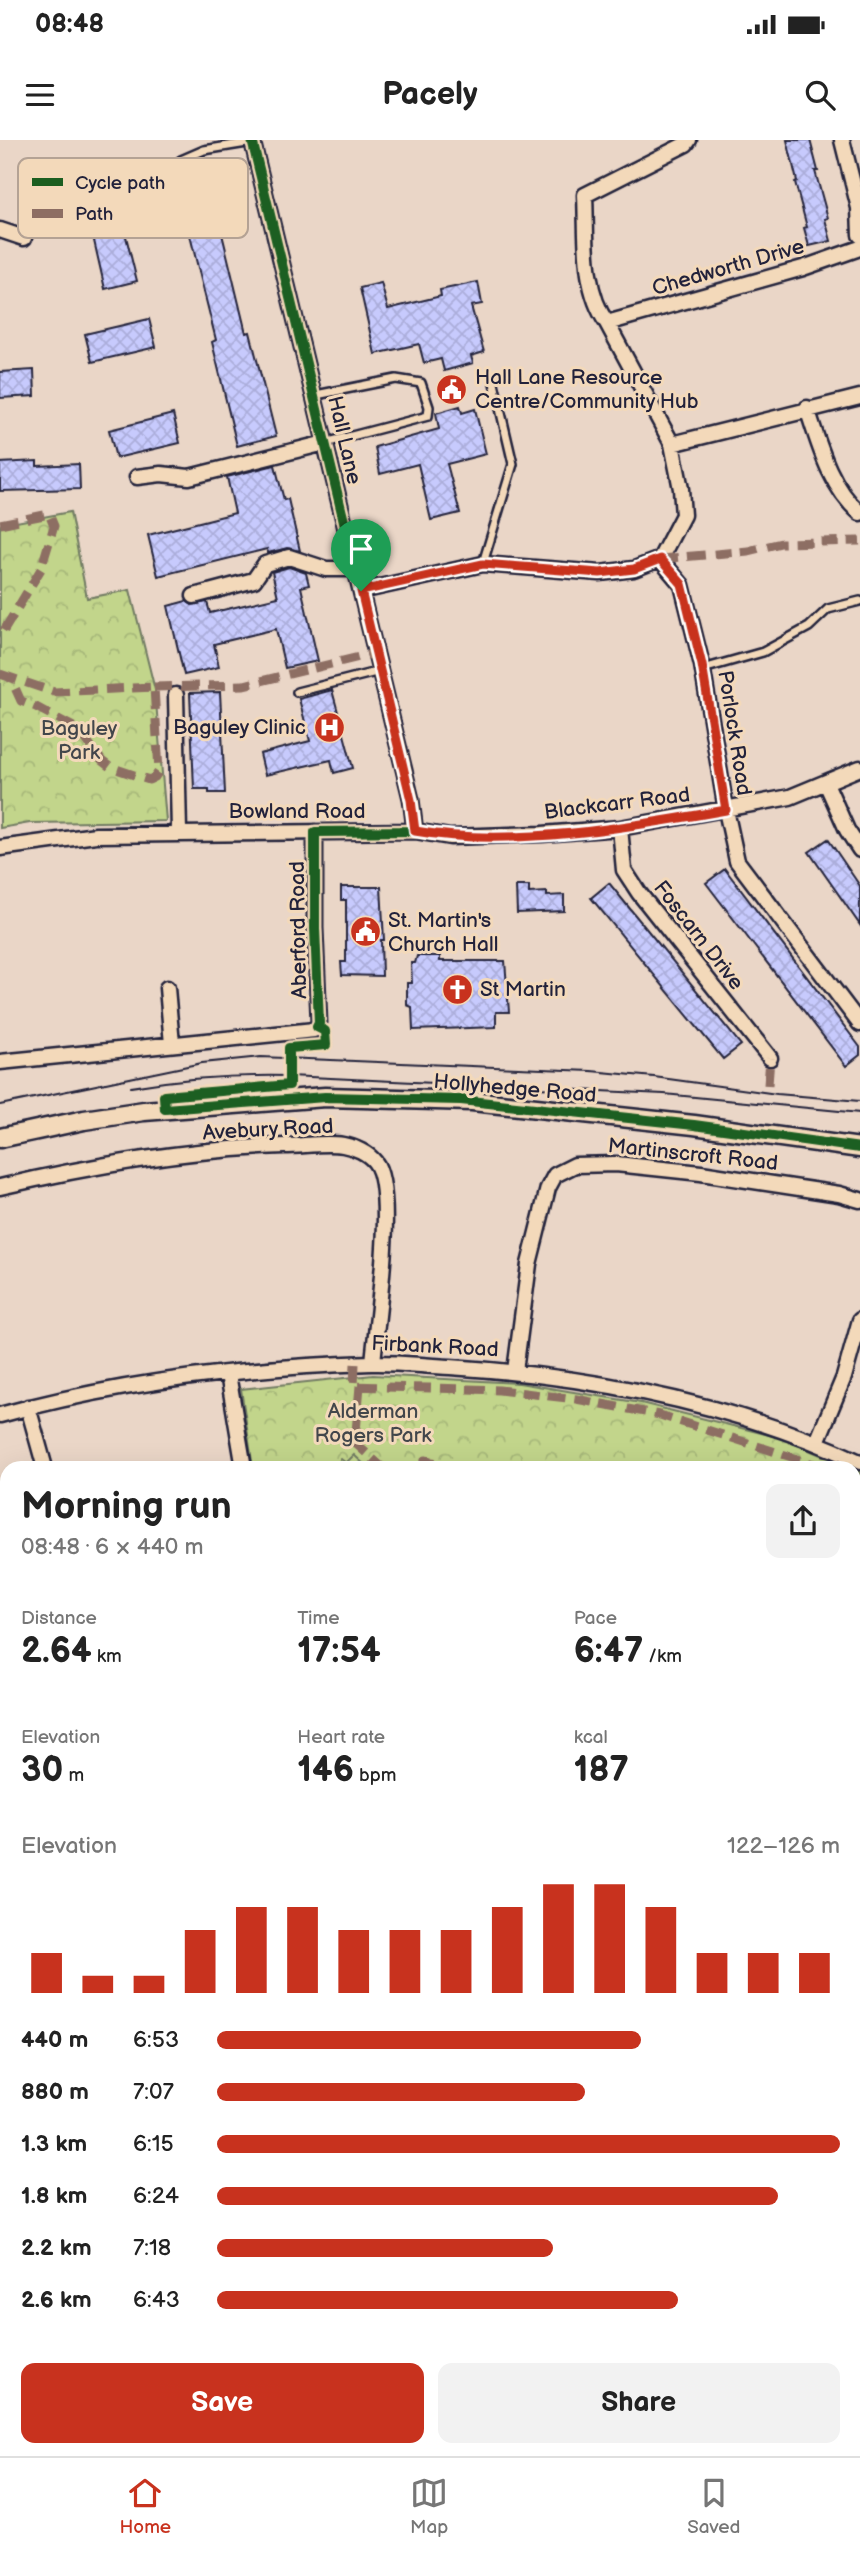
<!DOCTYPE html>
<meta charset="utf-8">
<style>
:root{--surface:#fff;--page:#f2f2f2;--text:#222;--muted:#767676;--line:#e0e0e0;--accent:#c8321e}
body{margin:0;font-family:"Balsamiq Sans",sans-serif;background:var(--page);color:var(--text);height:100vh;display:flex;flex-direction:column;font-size:26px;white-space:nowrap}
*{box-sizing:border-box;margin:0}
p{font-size:23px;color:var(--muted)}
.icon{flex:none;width:38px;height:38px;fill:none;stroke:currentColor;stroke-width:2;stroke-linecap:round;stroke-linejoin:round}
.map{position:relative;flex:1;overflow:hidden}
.side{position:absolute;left:0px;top:1321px;width:861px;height:996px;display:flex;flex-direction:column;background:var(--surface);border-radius:21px 21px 0 0;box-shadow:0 7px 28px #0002}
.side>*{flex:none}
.pin{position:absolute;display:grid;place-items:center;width:60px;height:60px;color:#fff;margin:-72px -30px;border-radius:50% 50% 50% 0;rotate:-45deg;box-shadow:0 0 7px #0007}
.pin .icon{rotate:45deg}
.round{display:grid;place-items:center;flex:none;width:74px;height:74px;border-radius:14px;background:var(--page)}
.head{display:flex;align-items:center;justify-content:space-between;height:119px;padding:0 21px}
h1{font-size:38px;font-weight:600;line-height:52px}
.figures{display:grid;grid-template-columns:repeat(3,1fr);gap:10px;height:119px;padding:7px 21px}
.figures div{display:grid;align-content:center}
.figures b{font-size:35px;font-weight:600}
.figures small{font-size:19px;font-weight:400}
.figures p{font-size:19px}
.chart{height:196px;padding:14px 21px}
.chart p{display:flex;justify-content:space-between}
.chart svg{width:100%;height:126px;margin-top:7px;stroke:var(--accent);stroke-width:6}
.primary-button{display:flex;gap:14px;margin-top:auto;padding:14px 21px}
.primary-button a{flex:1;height:80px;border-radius:14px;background:var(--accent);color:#fff;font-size:28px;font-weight:600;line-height:80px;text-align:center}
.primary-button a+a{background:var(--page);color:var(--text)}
ul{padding:0 21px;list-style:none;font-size:23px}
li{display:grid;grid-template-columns:112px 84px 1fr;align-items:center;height:52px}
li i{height:18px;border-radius:9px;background:var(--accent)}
.status{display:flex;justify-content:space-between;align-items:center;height:49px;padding:0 35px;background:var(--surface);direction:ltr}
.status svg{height:19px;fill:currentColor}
header{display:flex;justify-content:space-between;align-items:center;height:91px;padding:0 21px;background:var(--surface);font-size:32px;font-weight:600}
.dock{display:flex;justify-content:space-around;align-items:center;height:98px;border-top:2px solid var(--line);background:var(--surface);font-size:19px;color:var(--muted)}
.dock a{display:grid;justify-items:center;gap:4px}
.dock .current{color:var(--accent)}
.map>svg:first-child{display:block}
</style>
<div class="status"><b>08:48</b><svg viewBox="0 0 49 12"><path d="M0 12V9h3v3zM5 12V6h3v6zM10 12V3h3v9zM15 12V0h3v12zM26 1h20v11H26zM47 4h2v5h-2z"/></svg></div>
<header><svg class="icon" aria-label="menu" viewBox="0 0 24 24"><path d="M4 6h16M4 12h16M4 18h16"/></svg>Pacely<svg class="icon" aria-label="search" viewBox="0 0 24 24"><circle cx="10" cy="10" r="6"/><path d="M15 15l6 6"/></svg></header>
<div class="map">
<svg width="860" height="2316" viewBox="0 0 860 2316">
<defs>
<pattern id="park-crowns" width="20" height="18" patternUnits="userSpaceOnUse" patternTransform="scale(1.75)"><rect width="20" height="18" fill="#c2d58b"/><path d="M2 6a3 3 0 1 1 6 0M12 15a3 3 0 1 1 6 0" fill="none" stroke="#a6b779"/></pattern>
<pattern id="building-cross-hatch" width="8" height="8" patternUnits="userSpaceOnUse" patternTransform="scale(1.75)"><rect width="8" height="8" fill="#c7cafd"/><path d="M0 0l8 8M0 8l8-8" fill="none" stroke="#abadda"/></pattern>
</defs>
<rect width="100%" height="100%" fill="#ead6c7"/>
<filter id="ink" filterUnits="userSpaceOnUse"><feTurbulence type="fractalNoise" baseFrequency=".0143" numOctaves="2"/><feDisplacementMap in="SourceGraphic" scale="14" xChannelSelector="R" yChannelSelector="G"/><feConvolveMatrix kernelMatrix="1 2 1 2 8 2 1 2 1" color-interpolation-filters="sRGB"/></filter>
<g filter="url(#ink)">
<path fill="#e0d2d7" d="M860 1801V2202L854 2199V1805Z"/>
<path fill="url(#park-crowns)" stroke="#727c63" stroke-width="2" d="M70 372 87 458 130 450 155 550 166 681 30 683 0 688V385Z
M373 1235 519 1243 641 1263 781 1298 851 1328H253L241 1249Z
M854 1330 860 1332V1800L854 1804Z"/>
<path fill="#c2d58b" stroke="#727c63" stroke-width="2" d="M354 1315 367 1327 366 1328H333L341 1319 346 1323Z"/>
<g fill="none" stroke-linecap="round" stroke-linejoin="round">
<path stroke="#6a85aa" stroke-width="5" d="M0 2145 7 2156
M152 2310 153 2316"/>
</g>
<path fill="url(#building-cross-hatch)" stroke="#22223b" stroke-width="2" d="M787 0H810L818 31H815L828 78 825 79 831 101 809 106 804 88 807 87 795 42 797 41Z
M208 36 246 193 250 192 276 296 237 306 212 202 216 200 177 43Z
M121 76 137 141 105 149 90 83Z
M478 142 482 164 471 166 484 212 471 216 473 223 444 231 441 219 424 223 419 204 375 214 360 148 381 143 388 169 441 156 440 150Z
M149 179 156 207 92 222 85 194Z
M34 230 35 256 0 258V232Z
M460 266 462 273 475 269 486 314 447 324 460 373 431 380 418 324 380 334 375 307 439 289 436 273Z
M173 274 180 303 116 318 109 290Z
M37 321V326L79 324 80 349 0 351V323Z
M275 325 284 360 288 359 300 411 287 408 268 413 267 409 158 436 148 395 235 373 227 337Z
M289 427 306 433 309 445 301 447 318 521 285 528 276 489 214 504 219 527 184 535 168 466 186 461 192 465 207 462 210 473 278 457 272 432Z
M332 550 353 628 334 633 331 620 265 635 260 614 310 601 299 559Z
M220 552 225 653H209V649H194L190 553Z
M828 699 860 746V785L809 712Z
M725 729 860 907V915L846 926 706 743Z
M609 743 741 905 723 919 591 758Z
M516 746H529V753L547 752V756L564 755V771L517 773Z
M341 747H381L384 800H381L382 836 342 835 341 822H346V760H341Z
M417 816H440V821H505L509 872H496V887L413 890 412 867 407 865V843H412L411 823H415Z"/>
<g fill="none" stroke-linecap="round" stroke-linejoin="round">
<defs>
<path id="service" d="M159 46 181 20 204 10 253 2
M316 255 396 239 421 243 429 267 428 276 325 303
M483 423 513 324 494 243
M703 529 763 512 809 487 828 469 860 461
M297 552 380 531"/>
<path id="minor" d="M252 0 411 659 415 691
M842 0 859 68 860 95
M0 90 24 98
M607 183 803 128 860 108
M807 268C819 305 830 347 860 373
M672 304 860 257
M137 337 161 334 189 337 325 303
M660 419 682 445 702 525 726 670 737 721 860 884
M660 419 683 375 681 349 672 304 607 183C582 148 587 96 585 55L686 4 689 0
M361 451 483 424 600 433 634 429 660 419
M194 456 254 440 265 424 289 417 326 429H356
M176 555 179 692
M826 643 847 690 860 710
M620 688 624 730 639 753 770 918
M0 708 96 695 415 691 450 697 542 694 620 688 790 657 860 628
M167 848 172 904
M0 922 314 890 319 883 315 788V692
M0 1047C93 1025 189 1009 285 1006 303 1006 325 1002 343 1005 355 1007 368 1013 375 1022 397 1050 376 1184 373 1223
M515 1231 529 1124 548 1048 555 1035 575 1025 616 1024 701 1033 839 1054 860 1060
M228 1234 244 1328
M28 1267 45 1328
M0 1275C119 1242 248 1227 371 1223 397 1222 424 1226 450 1227 590 1236 733 1263 860 1322
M817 1302 844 1237 860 1180
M0 1656 7 1669
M0 1801 7 1795
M0 1964 7 1971
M0 2276 7 2279
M854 2291 860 2294
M85 2310 95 2316
M322 2310 325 2316
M604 2316 606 2310
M800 2316 802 2310"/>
<path id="tertiary" d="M0 998 84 980 144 971 325 957 472 961 694 985 860 1008"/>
</defs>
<use href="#service" stroke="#22223b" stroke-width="12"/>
<use href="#minor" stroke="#22223b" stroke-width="19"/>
<use href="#tertiary" stroke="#22223b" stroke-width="23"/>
<use href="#service" stroke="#f3d9ba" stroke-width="7"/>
<use href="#minor" stroke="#f3d9ba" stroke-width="14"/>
<use href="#tertiary" stroke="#f3d9ba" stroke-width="18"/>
<path stroke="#22223b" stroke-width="2" d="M131 947C184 938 235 935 289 936L664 954 860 973
M0 965 202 923 261 917 591 931 654 937 777 954 860 961"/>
<path stroke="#8d6e63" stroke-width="9" stroke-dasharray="18 9" stroke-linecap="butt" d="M0 384 49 374 54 386 41 429 0 497
M660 419 748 411 781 403 860 401
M0 534 54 552 154 547 159 631 155 637 149 640 110 627 102 621 79 590 36 567 21 561 11 539
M154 547 244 545 376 513
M768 945 770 918
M355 1224 354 1246 499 1250 576 1259 660 1275 826 1328
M360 1246 355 1303 383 1328
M423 1328 425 1320 431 1321 432 1313
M854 1340 860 1342
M854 1782 860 1779
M854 2097 860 2099"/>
<defs>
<path id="cycleway" d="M252 0 411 659 415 691 315 692V788L319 883 317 887 325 891 326 905 289 908V945L164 956 165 969 325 957 461 960 694 985 860 1008"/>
</defs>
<use href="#cycleway" stroke="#f3d9ba" stroke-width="15"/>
<use href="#cycleway" stroke="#1b5e20" stroke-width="10"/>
</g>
</g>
<g fill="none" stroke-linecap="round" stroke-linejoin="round" filter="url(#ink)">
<defs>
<path id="route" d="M660 419 682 444 702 525 726 670C631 687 510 708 415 691L411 660 361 451 483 424 600 433 634 429Z"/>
</defs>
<use href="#route" stroke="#fff" stroke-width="14"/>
<use href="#route" stroke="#c8321e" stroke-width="9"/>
</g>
<defs>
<symbol id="civic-disc" viewBox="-11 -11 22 22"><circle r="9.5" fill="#c8321e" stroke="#f3d9ba"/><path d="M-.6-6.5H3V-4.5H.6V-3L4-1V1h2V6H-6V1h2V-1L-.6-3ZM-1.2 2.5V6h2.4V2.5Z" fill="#fff"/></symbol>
<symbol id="hospital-disc" viewBox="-11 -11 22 22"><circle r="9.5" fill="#c8321e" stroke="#f3d9ba"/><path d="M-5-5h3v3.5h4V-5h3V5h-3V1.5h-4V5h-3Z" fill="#fff"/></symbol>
<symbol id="church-disc" viewBox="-11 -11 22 22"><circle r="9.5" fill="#c8321e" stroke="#f3d9ba"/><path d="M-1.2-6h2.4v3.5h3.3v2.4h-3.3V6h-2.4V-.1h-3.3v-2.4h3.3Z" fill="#fff"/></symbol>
</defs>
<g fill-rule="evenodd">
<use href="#civic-disc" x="434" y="232" width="35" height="35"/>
<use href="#hospital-disc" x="312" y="570" width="35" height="35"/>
<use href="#civic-disc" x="348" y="774" width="35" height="35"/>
<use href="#church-disc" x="440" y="832" width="35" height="35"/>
</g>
<g text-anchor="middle" stroke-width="6" stroke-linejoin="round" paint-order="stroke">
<g font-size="21" fill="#22223b" stroke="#f3d9ba">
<text transform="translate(728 127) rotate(-16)" y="7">Chedworth Drive</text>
<text transform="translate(345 300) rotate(77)" y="7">Hall Lane</text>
<text transform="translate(735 593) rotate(81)" y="7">Porlock Road</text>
<text transform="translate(617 663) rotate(-7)" y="7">Blackcarr Road</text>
<text x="297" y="678">Bowland Road</text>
<text transform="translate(298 790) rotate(-91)" y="7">Aberford Road</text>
<text transform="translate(699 795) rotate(52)" y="7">Foscarn Drive</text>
<text transform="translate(515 948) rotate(5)" y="7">Hollyhedge Road</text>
<text transform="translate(268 989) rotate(-3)" y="7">Avebury Road</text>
<text transform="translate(693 1014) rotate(6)" y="7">Martinscroft Road</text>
<text transform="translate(435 1206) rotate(3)" y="7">Firbank Road</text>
</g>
<g font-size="21" fill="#22223b" stroke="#f3d9ba" text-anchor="start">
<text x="475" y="244">Hall Lane Resource<tspan x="475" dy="24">Centre/Community Hub</tspan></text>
<text x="306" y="594" text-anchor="end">Baguley Clinic</text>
<text x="388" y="787">St. Martin's<tspan x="388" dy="24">Church Hall</tspan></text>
<text x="480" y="856">St Martin</text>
</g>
<g font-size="21" fill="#42464b" stroke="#f3d9ba">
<text x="79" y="595">Baguley<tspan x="79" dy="24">Park</tspan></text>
<text x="373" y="1278">Alderman<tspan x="373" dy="24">Rogers Park</tspan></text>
</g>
</g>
<rect x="18" y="18" width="230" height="80" rx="10" fill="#f3d9ba" stroke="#b4a294" stroke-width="2"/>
<rect x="32" y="38" width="31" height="8" fill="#1b5e20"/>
<rect x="32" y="69" width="31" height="9" fill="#8d6e63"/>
<g font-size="19" fill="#22223b">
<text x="75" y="49">Cycle path</text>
<text x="75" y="80">Path</text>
</g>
</svg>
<div class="pin" style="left:361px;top:451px;background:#1e9e55"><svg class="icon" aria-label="arrive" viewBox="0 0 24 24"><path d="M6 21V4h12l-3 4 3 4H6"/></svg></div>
<section class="side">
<div class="head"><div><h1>Morning run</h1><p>08:48 · 6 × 440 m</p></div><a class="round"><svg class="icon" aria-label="share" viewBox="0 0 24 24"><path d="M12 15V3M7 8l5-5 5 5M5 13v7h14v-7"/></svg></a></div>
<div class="figures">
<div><p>Distance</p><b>2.64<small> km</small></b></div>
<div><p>Time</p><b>17:54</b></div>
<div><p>Pace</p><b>6:47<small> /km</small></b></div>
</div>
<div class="figures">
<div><p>Elevation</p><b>30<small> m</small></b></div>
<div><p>Heart rate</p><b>146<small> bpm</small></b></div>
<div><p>kcal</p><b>187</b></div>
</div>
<div class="chart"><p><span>Elevation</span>122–126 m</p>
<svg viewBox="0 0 160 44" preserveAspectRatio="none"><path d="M5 44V30M15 44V38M25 44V38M35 44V22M45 44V14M55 44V14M65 44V22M75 44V22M85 44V22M95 44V14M105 44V6M115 44V6M125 44V14M135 44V30M145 44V30M155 44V30"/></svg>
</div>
<ul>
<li><b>440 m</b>6:53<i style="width:68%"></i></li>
<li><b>880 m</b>7:07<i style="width:59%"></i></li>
<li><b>1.3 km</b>6:15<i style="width:100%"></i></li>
<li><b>1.8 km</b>6:24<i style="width:90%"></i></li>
<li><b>2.2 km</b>7:18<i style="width:54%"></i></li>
<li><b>2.6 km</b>6:43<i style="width:74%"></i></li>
</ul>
<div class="primary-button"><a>Save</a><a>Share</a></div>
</section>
</div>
<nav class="dock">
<a class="current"><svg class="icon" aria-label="home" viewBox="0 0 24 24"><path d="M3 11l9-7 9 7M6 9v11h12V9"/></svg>Home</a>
<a><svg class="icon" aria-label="map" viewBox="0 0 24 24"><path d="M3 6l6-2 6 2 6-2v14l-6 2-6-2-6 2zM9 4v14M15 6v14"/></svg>Map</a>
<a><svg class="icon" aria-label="saved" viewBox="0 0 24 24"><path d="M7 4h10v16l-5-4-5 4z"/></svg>Saved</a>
</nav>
